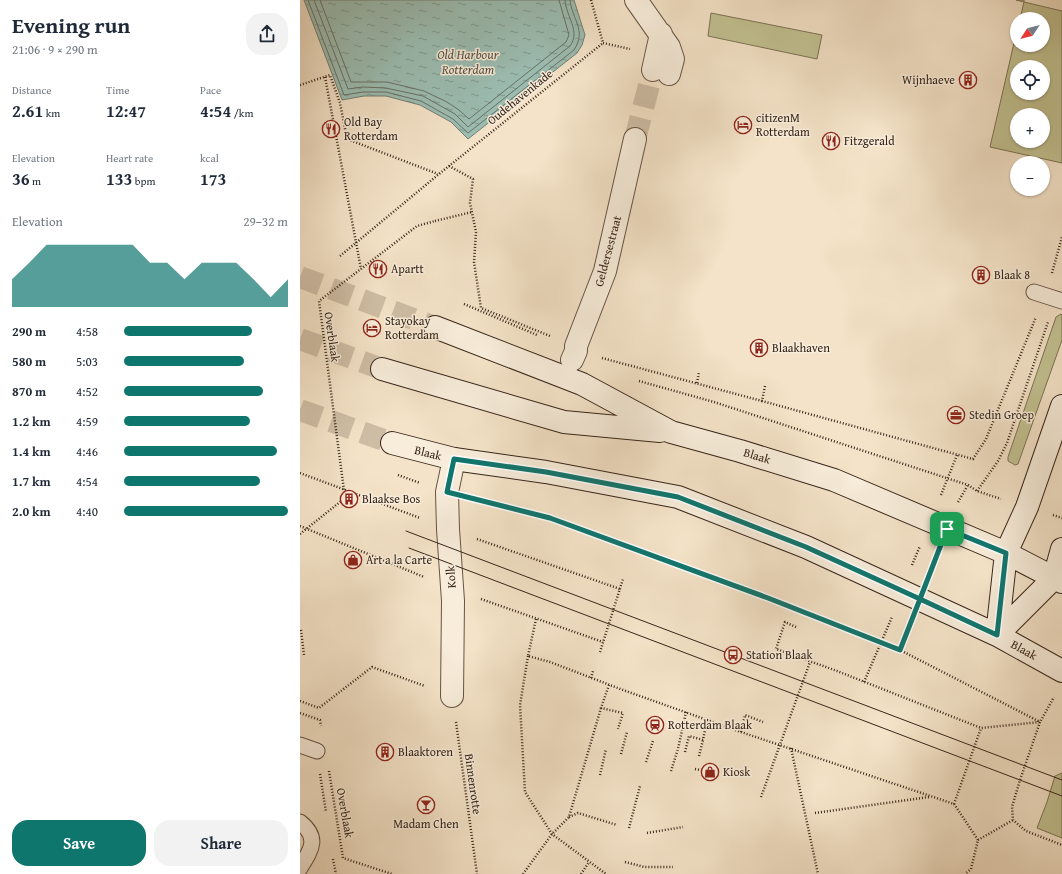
<!DOCTYPE html>
<meta charset="utf-8">
<style>
:root{--surface:#fff;--page:#f2f2f3;--text:#1f2937;--muted:#747a83;--accent:#0f766e}
body{margin:0;font-family:"Gentium Book Plus",serif;background:var(--page);color:var(--text);height:100vh;display:flex;flex-direction:column;font-size:15px;white-space:nowrap}
*{box-sizing:border-box;margin:0}
p{font-size:13px;color:var(--muted)}
.icon{flex:none;width:22px;height:22px;fill:none;stroke:currentColor;stroke-width:2;stroke-linecap:round;stroke-linejoin:round}
.map{position:relative;flex:1;overflow:hidden}
.drawer{display:flex;flex-direction:column;background:var(--surface);width:300px}
.drawer>*{flex:none}
.needle{width:26px;rotate:234deg}
.fabs{position:absolute;left:710px;top:12px;display:grid;gap:8px}
.fabs a{display:grid;place-items:center;width:40px;height:40px;border-radius:50%;background:var(--surface);box-shadow:0 1px 3px #0004;font-size:20px}
.pin{position:absolute;display:grid;place-items:center;width:34px;height:34px;color:#fff;margin:-17px;border-radius:8px;box-shadow:0 2px 6px #0006}
.round{display:grid;place-items:center;flex:none;width:42px;height:42px;border-radius:16px;background:var(--page)}
.overview{display:flex;align-items:center;justify-content:space-between;height:68px;padding:0 12px}
h1{font-size:22px;font-weight:600;line-height:30px}
.figures{display:grid;grid-template-columns:repeat(3,1fr);gap:6px;height:68px;padding:4px 12px}
.figures div{display:grid;align-content:center}
.figures b{font-size:17px;font-weight:600}
.figures small{font-size:11px;font-weight:400}
.figures p{font-size:11px}
.chart{height:112px;padding:8px 12px}
.chart p{display:flex;justify-content:space-between}
.chart svg{width:100%;height:72px;margin-top:4px;fill:var(--accent);opacity:.7}
.button{display:flex;gap:8px;margin-top:auto;padding:8px 12px}
.button a{flex:1;height:46px;border-radius:16px;background:var(--accent);color:#fff;font-size:16px;font-weight:600;line-height:46px;text-align:center}
.button a+a{background:var(--page);color:var(--text)}
ul{padding:0 12px;list-style:none;font-size:13px}
li{display:grid;grid-template-columns:64px 48px 1fr;align-items:center;height:30px}
li i{height:10px;border-radius:5px;background:var(--accent)}
main{display:flex;flex:1;min-height:0}
.map>svg:first-child{display:block}
</style>
<main>
<section class="drawer">
<div class="overview"><div><h1>Evening run</h1><p>21:06 · 9 × 290 m</p></div><a class="round"><svg class="icon" aria-label="share" viewBox="0 0 24 24"><path d="M12 15V3M7 8l5-5 5 5M5 13v7h14v-7"/></svg></a></div>
<div class="figures">
<div><p>Distance</p><b>2.61<small> km</small></b></div>
<div><p>Time</p><b>12:47</b></div>
<div><p>Pace</p><b>4:54<small> /km</small></b></div>
</div>
<div class="figures">
<div><p>Elevation</p><b>36<small> m</small></b></div>
<div><p>Heart rate</p><b>133<small> bpm</small></b></div>
<div><p>kcal</p><b>173</b></div>
</div>
<div class="chart"><p><span>Elevation</span>29–32 m</p>
<svg viewBox="0 0 160 44" preserveAspectRatio="none"><path d="M0 44V27L10 17L20 6L30 6L40 6L50 6L60 6L70 6L80 17L90 17L100 27L110 17L120 17L130 17L140 27L150 38L160 27V44z"/></svg>
</div>
<ul>
<li><b>290 m</b>4:58<i style="width:78%"></i></li>
<li><b>580 m</b>5:03<i style="width:73%"></i></li>
<li><b>870 m</b>4:52<i style="width:85%"></i></li>
<li><b>1.2 km</b>4:59<i style="width:77%"></i></li>
<li><b>1.4 km</b>4:46<i style="width:93%"></i></li>
<li><b>1.7 km</b>4:54<i style="width:83%"></i></li>
<li><b>2.0 km</b>4:40<i style="width:100%"></i></li>
</ul>
<div class="button"><a>Save</a><a>Share</a></div>
</section>
<div class="map">
<svg width="762" height="874" viewBox="0 0 762 874">
<defs>
<pattern id="water-ripples" width="26" height="14" patternUnits="userSpaceOnUse"><rect width="26" height="14" fill="#9cbeb3"/><path d="M2 4q2-2 4 0t4 0M15 11q2-2 4 0t4 0" fill="none" stroke="#809a91"/></pattern>
</defs>
<rect width="100%" height="100%" fill="#f4e3c8"/>
<filter id="stains"><feTurbulence type="fractalNoise" baseFrequency=".005" numOctaves="4"/><feColorMatrix values="0 0 0 0 .2 0 0 0 0 .09 0 0 0 0 .02 0 0 0 .5 -.17"/></filter>
<radialGradient id="worn" r=".72"><stop offset=".6" stop-color="#630" stop-opacity="0"/><stop offset="1" stop-color="#630" stop-opacity=".3"/></radialGradient>
<path fill="#c2c191" stroke="#7c7255" fill-rule="evenodd" d="M716 0H724V2L762 11V163L690 147 717 30V45H743V19H720L724 2ZM717 67H743V93H717ZM717 115H743V141H717Z
M411 13 522 35 517 59 408 36Z
M761 314 762 315V340L718 464 715 465 708 461V457L756 317Z
M762 773V838L737 828 747 802 755 776Z"/>
<path fill="url(#water-ripples)" stroke="#748075" d="M4 0H274L285 35 282 45 277 53 168 139 151 122 120 105 86 96H64L42 100Z"/>
<g fill="none" stroke-linecap="round" stroke-linejoin="round">
<path stroke="#6a7166" stroke-width="1" d="M8 0 44 95 63 92H86L121 101 153 119 168 133 274 50C287 30 272 20 270 0
M14 0 48 89 63 87 86 88 123 96 155 114 168 127 270 46C281 31 266 17 265 0
M20 0 51 82H87L124 91 147 102 159 110 169 119 266 42 269 35 259 0"/>
<path stroke="#cebda5" stroke-width="22" stroke-dasharray="22 11" stroke-linecap="butt" d="M335 139 353 70"/>
<path stroke="#cebda5" stroke-width="22" stroke-dasharray="22 11" stroke-linecap="butt" d="M0 277 135 327
M0 339 82 369
M0 410 92 443"/>
<defs>
<path id="lane" d="M734 292 762 301
M0 745 17 751
M0 822C20 838 11 850 0 868"/>
<path id="street" d="M336 0 369 47 373 59 369 74
M353 70 361 34
M272 360 276 351V346L305 271 335 139
M152 696 153 601 148 529 147 492 154 459"/>
<path id="secondary" d="M135 327 282 384 371 432 440 451 534 480 706 553 762 582
M82 369 264 422 360 431
M92 443 154 459 246 472 378 497 506 547 697 635 762 671
M697 635 706 553 727 507 762 406
M697 635 754 578 762 549"/>
</defs>
<use href="#lane" stroke="#665445" stroke-width="17"/>
<use href="#street" stroke="#665445" stroke-width="24"/>
<use href="#secondary" stroke="#372419" stroke-width="24"/>
<path stroke="#372419" stroke-width="2.5" stroke-dasharray="1 2" stroke-linecap="butt" d="M291 0 303 43
M303 43 330 49
M0 85 30 75 40 103 47 139 138 174
M149 166 173 179 170 203 176 232 174 262 181 308 250 336
M135 221 172 212
M40 256 139 174 303 43
M752 273 762 237
M164 304 237 335
M302 358 462 401
M339 381 414 402 668 485 677 491 701 499
M397 383 399 372
M465 386 462 401 673 459 686 439 736 317
M0 473 120 518
M98 475 120 483
M677 491 698 461 707 443 748 322
M641 495 657 455
M175 499 250 518 468 598 600 650 740 722 720 780 712 807 713 820 726 831 762 845
M658 502 668 485
M753 515 762 518
M0 526 124 577
M177 539 320 589
M612 565 620 546
M629 575 638 553
M181 599 303 642
M236 619 228 656 250 662 323 690 441 732 654 804 678 840 671 869 665 874
M496 627 485 622 476 649 537 671 681 728 740 722 754 697
M1 630 4 655
M600 650 610 624
M300 652 323 579
M228 656 220 705 225 792 252 834 306 874
M291 678 293 671
M564 682 592 617
M309 685 301 708 323 713 318 729
M0 701 19 708 72 667 125 686
M0 713 20 720 21 726
M156 722 177 874
M441 732 445 715 463 722
M491 748 518 874
M385 752 389 736 403 740 407 720
M321 754 327 732
M399 756 403 740
M346 762 353 741
M395 769 400 770
M29 771 43 858 92 874
M371 771 378 749 386 712
M20 774 26 812
M300 775 306 749
M461 797 510 662
M654 804 681 728
M515 813 629 797
M269 817 278 813 317 825
M329 828 340 786
M347 833 383 827
M678 840 713 820
M33 859 36 874
M325 862 344 867H373
M223 874 252 834 269 817 301 708
M281 874 289 862"/>
<use href="#lane" stroke="#f8eddb" stroke-width="15"/>
<use href="#street" stroke="#f8eddb" stroke-width="22"/>
<use href="#secondary" stroke="#f8eddb" stroke-width="22"/>
<path stroke="#372419" stroke-width="1" d="M106 531 762 780
M109 548 762 796"/>
<path stroke="#372419" stroke-width="2.5" stroke-dasharray="1 2" stroke-linecap="butt" d="M25 77 61 269
M0 534 45 498 19 301 117 226 135 221"/>
</g>
<g fill="none" stroke-linecap="round" stroke-linejoin="round">
<defs>
<path id="route" d="M647 529 620 599 506 547 378 497 246 472 154 459 147 492 250 518 468 598 600 650 620 599 697 635 706 553 647 529"/>
</defs>
<use href="#route" stroke="#fff" stroke-width="8"/>
<use href="#route" stroke="#0f766e" stroke-width="5"/>
</g>
<defs>
<symbol id="building-ring" viewBox="-11 -11 22 22"><circle r="9.5" fill="#f8eddb" stroke="#8f2418" stroke-width="1.5"/><path d="M-4-6H4V6H1V3H-1V6H-4ZM-2.5-4.3h1.7v1.8h-1.7ZM.8-4.3h1.7v1.8H.8ZM-2.5-1h1.7V.8h-1.7ZM.8-1h1.7V.8H.8Z" fill="#8f2418"/></symbol>
<symbol id="hotel-ring" viewBox="-11 -11 22 22"><circle r="9.5" fill="#f8eddb" stroke="#8f2418" stroke-width="1.5"/><path d="M-6-4.5h1.5V1H6V5H4.5V3h-9V5H-6ZM-4 0a1.8 1.8 0 1 1 3.6 0ZM.5 0V-2.5h3Q6-2.5 6 0Z" fill="#8f2418"/></symbol>
<symbol id="restaurant-ring" viewBox="-11 -11 22 22"><circle r="9.5" fill="#f8eddb" stroke="#8f2418" stroke-width="1.5"/><path d="M-5-6h1v4h1v-4h1v4h1v-4h1v5L-1.5 .5V6h-2V.5L-5-1ZM5-6V6H3V1.5H1.5Q1.5-4 5-6Z" fill="#8f2418"/></symbol>
<symbol id="office-ring" viewBox="-11 -11 22 22"><circle r="9.5" fill="#f8eddb" stroke="#8f2418" stroke-width="1.5"/><path d="M-6-3h4V-5.5h4V-3h4V5H-6ZM-1-4.5V-3h2v-1.5ZM-6 0V1H6V0Z" fill="#8f2418"/></symbol>
<symbol id="shop-ring" viewBox="-11 -11 22 22"><circle r="9.5" fill="#f8eddb" stroke="#8f2418" stroke-width="1.5"/><path d="M-5-2.5h2.3a2.7 3.5 0 0 1 5.4 0H5L5.5 6h-11ZM-1.5-2.5h3a1.5 2.3 0 0 0-3 0Z" fill="#8f2418"/></symbol>
<symbol id="bus-ring" viewBox="-11 -11 22 22"><circle r="9.5" fill="#f8eddb" stroke="#8f2418" stroke-width="1.5"/><path d="M-5-6H5V4H4V6H2V4H-2V6H-4V4H-5ZM-3.5-4V0h7V-4ZM-3.5 1.2v1.5H-2V1.2ZM2 1.2v1.5H3.5V1.2Z" fill="#8f2418"/></symbol>
<symbol id="station-ring" viewBox="-11 -11 22 22"><circle r="9.5" fill="#f8eddb" stroke="#8f2418" stroke-width="1.5"/><path d="M-3-6H3Q5-6 5-4V2Q5 4 3 4L4.5 6H3L1.5 4h-3L-3 6H-4.5L-3 4Q-5 4-5 2V-4Q-5-6-3-6ZM-3.5-4v3h7v-3ZM-3.5 1v1.5H-2V1ZM2 1v1.5H3.5V1Z" fill="#8f2418"/></symbol>
<symbol id="bar-ring" viewBox="-11 -11 22 22"><circle r="9.5" fill="#f8eddb" stroke="#8f2418" stroke-width="1.5"/><path d="M-6-5H6L.8 .8V4.5H3.5V6h-7V4.5H-.8V.8Z" fill="#8f2418"/></symbol>
</defs>
<g fill-rule="evenodd">
<use href="#building-ring" x="658" y="70" width="20" height="20"/>
<use href="#hotel-ring" x="433" y="115" width="20" height="20"/>
<use href="#restaurant-ring" x="21" y="119" width="20" height="20"/>
<use href="#restaurant-ring" x="521" y="131" width="20" height="20"/>
<use href="#restaurant-ring" x="68" y="259" width="20" height="20"/>
<use href="#building-ring" x="671" y="265" width="20" height="20"/>
<use href="#hotel-ring" x="62" y="318" width="20" height="20"/>
<use href="#building-ring" x="449" y="338" width="20" height="20"/>
<use href="#office-ring" x="646" y="405" width="20" height="20"/>
<use href="#building-ring" x="39" y="489" width="20" height="20"/>
<use href="#shop-ring" x="43" y="550" width="20" height="20"/>
<use href="#bus-ring" x="423" y="645" width="20" height="20"/>
<use href="#station-ring" x="345" y="715" width="20" height="20"/>
<use href="#building-ring" x="75" y="742" width="20" height="20"/>
<use href="#shop-ring" x="400" y="762" width="20" height="20"/>
<use href="#bar-ring" x="116" y="795" width="20" height="20"/>
</g>
<g text-anchor="middle" stroke-width="3" stroke-linejoin="round" paint-order="stroke">
<g font-size="12" fill="#372419" stroke="#f8eddb" text-anchor="start">
<text x="655" y="84" text-anchor="end">Wijnhaeve</text>
<text x="456" y="122">citizenM<tspan x="456" dy="14">Rotterdam</tspan></text>
<text x="44" y="126">Old Bay<tspan x="44" dy="14">Rotterdam</tspan></text>
<text x="544" y="145">Fitzgerald</text>
<text x="91" y="273">Apartt</text>
<text x="694" y="279">Blaak 8</text>
<text x="85" y="325">Stayokay<tspan x="85" dy="14">Rotterdam</tspan></text>
<text x="472" y="352">Blaakhaven</text>
<text x="669" y="419">Stedin Groep</text>
<text x="62" y="503">Blaakse Bos</text>
<text x="66" y="564">Art a la Carte</text>
<text x="446" y="659">Station Blaak</text>
<text x="368" y="729">Rotterdam Blaak</text>
<text x="98" y="756">Blaaktoren</text>
<text x="423" y="776">Kiosk</text>
<text x="126" y="828" text-anchor="middle">Madam Chen</text>
</g>
<g font-size="12" fill="#372419" stroke="#f8eddb">
<text transform="translate(220 97) rotate(-39)" y="4">Oudehavenkade</text>
<text transform="translate(308 251) rotate(-75)" y="4">Geldersestraat</text>
<text transform="translate(32 337) rotate(82)" y="4">Overblaak</text>
<text transform="translate(128 453) rotate(14)" y="4">Blaak</text>
<text transform="translate(457 456) rotate(17)" y="4">Blaak</text>
<text transform="translate(151 577) rotate(-94)" y="4">Kolk</text>
<text transform="translate(724 650) rotate(29)" y="4">Blaak</text>
<text transform="translate(173 784) rotate(82)" y="4">Binnenrotte</text>
<text transform="translate(45 813) rotate(80)" y="4">Overblaak</text>
</g>
<g font-size="13" font-style="italic" fill="#555247" stroke="#f8eddb">
<text x="168" y="59">Old Harbour<tspan x="168" dy="15">Rotterdam</tspan></text>
</g>
</g>
<rect width="100%" height="100%" filter="url(#stains)"/>
<rect width="100%" height="100%" fill="url(#worn)"/>
</svg>
<div class="fabs">
<a><svg class="needle" viewBox="-14 -14 28 28"><path d="M0-13l5 13h-10z" fill="#e53935"/><path d="M0 13l5-13h-10z" fill="#747a83"/></svg></a>
<a><svg class="icon" aria-label="locate" viewBox="0 0 24 24"><circle cx="12" cy="12" r="6"/><path d="M12 2v4M12 18v4M2 12h4M18 12h4"/></svg></a>
<a>+</a>
<a>−</a>
</div>
<div class="pin" style="left:647px;top:529px;background:#1e9e55"><svg class="icon" aria-label="arrive" viewBox="0 0 24 24"><path d="M6 21V4h12l-3 4 3 4H6"/></svg></div>
</div>
</main>
